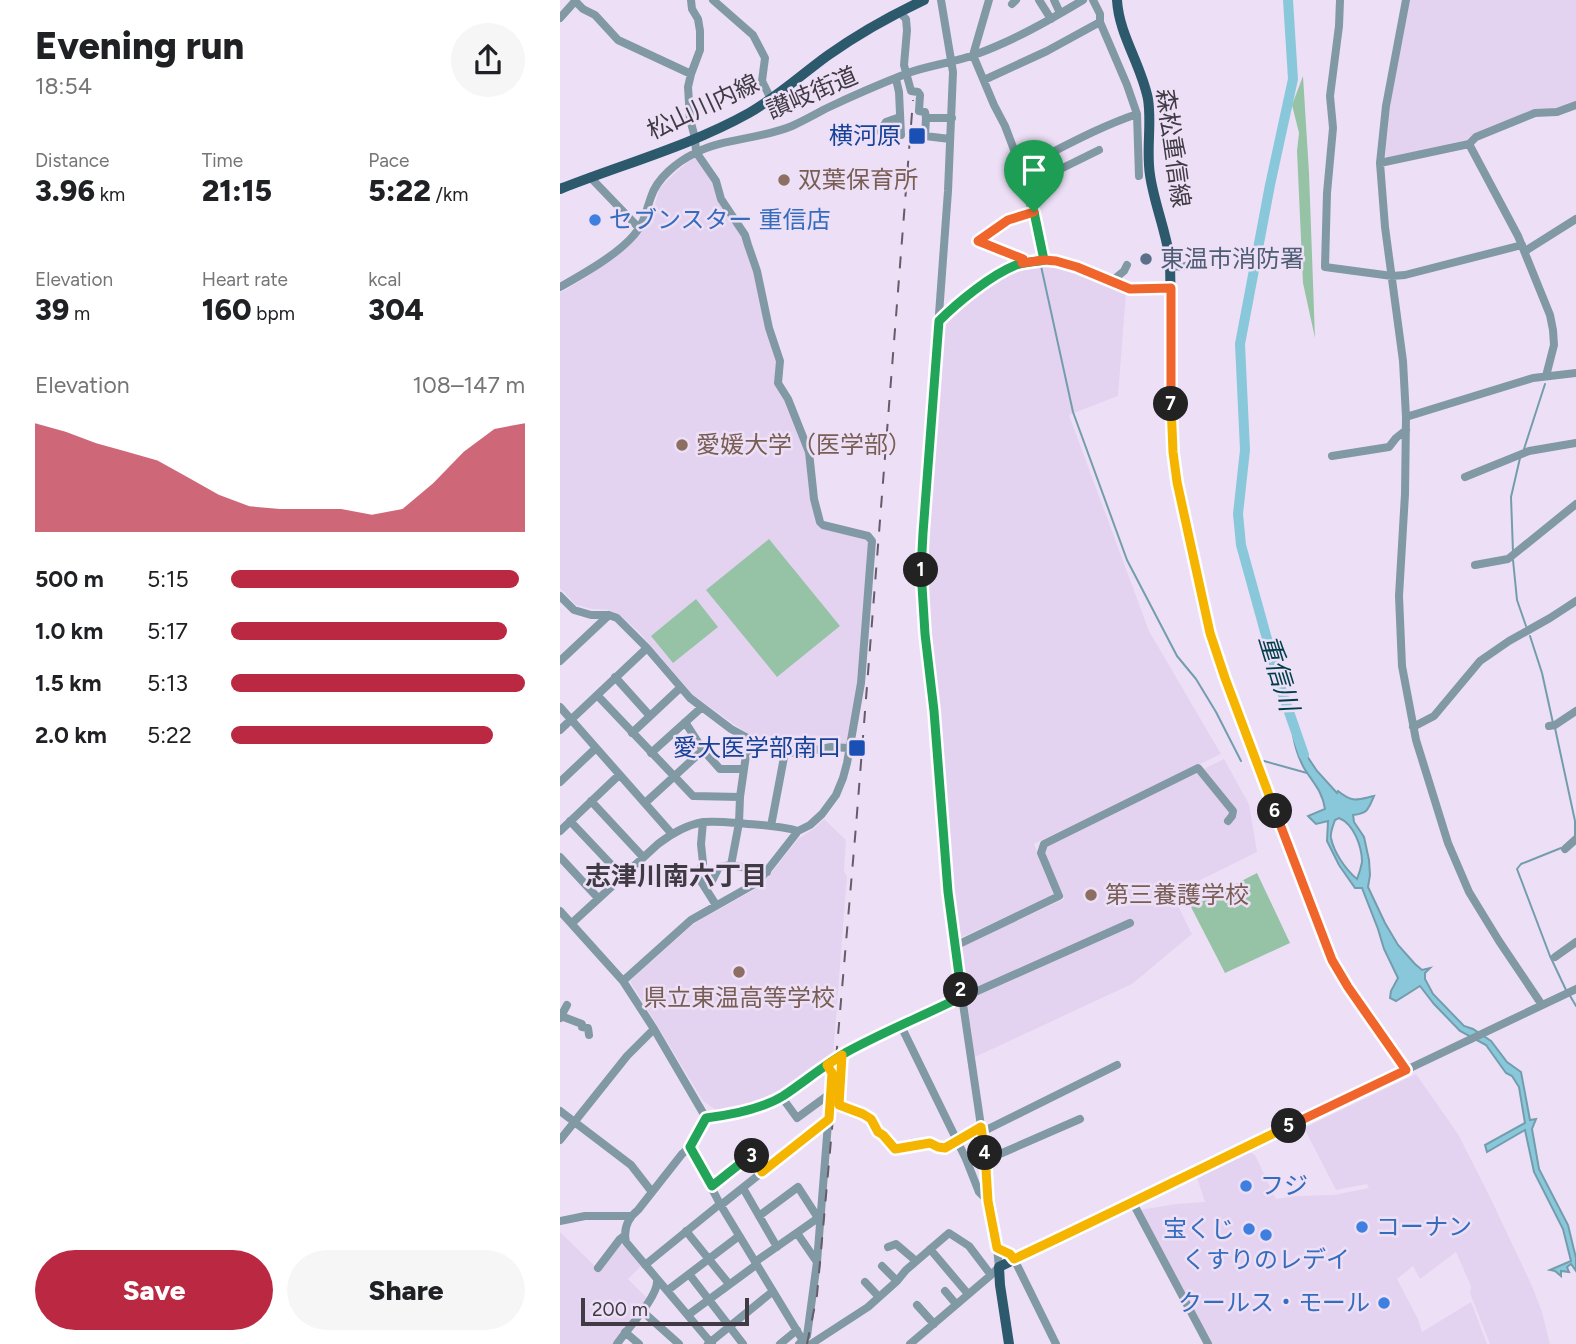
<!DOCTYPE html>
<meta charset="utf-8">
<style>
:root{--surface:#fff;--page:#f6f6f6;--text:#202124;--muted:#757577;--accent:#ba2941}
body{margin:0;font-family:Figtree,"Noto Sans JP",sans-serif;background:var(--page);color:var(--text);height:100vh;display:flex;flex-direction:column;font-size:26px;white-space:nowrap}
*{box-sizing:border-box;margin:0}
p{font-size:23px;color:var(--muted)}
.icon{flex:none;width:38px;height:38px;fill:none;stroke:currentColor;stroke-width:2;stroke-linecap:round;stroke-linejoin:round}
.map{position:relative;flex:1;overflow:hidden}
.sheet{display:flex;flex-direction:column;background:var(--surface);width:560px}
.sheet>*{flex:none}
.scale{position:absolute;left:21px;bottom:18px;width:168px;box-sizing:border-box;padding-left:7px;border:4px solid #3f3a43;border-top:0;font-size:19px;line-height:24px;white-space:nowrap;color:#3f3a43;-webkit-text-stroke:5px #ede0f6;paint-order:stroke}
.pin{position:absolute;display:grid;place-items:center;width:60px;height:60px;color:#fff;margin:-72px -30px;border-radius:50% 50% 50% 0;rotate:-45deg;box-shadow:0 0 7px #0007}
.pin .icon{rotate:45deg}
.km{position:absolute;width:35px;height:35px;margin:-18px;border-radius:50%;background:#222;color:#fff;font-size:19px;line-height:35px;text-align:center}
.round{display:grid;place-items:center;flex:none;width:74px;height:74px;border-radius:37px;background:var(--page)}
.summary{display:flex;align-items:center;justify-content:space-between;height:119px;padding:0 35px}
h1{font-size:38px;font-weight:800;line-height:52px}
.metrics{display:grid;grid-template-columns:repeat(3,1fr);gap:10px;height:119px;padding:7px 35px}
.metrics div{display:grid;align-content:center}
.metrics b{font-size:30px;font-weight:800}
.metrics small{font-size:19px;font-weight:400}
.metrics p{font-size:19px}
.chart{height:196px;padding:14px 35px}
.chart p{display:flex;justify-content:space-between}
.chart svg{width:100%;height:126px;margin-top:7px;fill:var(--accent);opacity:.7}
.button{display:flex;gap:14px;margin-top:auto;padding:14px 35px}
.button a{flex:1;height:80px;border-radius:42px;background:var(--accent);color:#fff;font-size:28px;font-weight:800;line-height:80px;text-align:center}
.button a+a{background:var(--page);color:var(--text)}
ul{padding:0 35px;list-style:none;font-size:23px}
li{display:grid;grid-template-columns:112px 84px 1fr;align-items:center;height:52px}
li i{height:18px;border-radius:9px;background:var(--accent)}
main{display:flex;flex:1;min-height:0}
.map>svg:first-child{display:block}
</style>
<main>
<section class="sheet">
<div class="summary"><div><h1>Evening run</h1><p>18:54</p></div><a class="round"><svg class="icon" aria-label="share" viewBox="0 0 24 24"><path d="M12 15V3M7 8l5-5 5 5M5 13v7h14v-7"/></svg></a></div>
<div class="metrics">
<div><p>Distance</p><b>3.96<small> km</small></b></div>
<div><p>Time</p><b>21:15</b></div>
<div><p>Pace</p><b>5:22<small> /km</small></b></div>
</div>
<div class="metrics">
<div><p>Elevation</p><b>39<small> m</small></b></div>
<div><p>Heart rate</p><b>160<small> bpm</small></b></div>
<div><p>kcal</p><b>304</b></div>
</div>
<div class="chart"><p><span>Elevation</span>108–147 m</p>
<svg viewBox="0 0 160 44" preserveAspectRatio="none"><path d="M0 44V6L10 9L20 13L30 16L40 19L50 25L60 31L70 35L80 36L90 36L100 36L110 38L120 36L130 27L140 16L150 8L160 6V44z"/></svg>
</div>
<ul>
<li><b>500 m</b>5:15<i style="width:98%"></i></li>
<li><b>1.0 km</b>5:17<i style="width:94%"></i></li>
<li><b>1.5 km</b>5:13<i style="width:100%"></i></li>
<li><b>2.0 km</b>5:22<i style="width:89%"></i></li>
</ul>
<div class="button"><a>Save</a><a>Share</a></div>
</section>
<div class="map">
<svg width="1016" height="1344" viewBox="0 0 1016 1344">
<rect width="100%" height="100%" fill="#ede0f6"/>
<path fill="#e4d3f0" d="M850 0H1016V103L996 109 973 110 962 114 914 134 906 140 827 159 825 158 831 99Z
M134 157 138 158 154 183 183 237 196 277 218 360 224 396 247 454 257 522 260 528 307 538 309 540 299 683 288 744 265 743 237 748 200 741 175 725 133 695 79 632 61 616 50 610 32 609 16 605 0 588V293L28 276 70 245 82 232 90 219 100 188 114 174Z
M470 266H485L513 271 566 294 558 396 509 415 589 631 661 754 474 844 495 894 398 939 391 883 368 633 364 571 381 327 404 303 451 272Z
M664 759 689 804 697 852 612 894 632 934 572 984 415 1057 399 947 504 899 484 852 486 846Z
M264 819 286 840 284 872 287 876 273 1056 214 1097 184 1107 163 1111 156 1110 143 1101 70 981 89 963H90L132 925 145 917 194 890 203 883 238 839 255 828Z
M856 1074 898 1134 930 1197 972 1286 982 1312 990 1344H930L910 1293 911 1286 896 1252 860 1279 853 1266 837 1279 858 1319 862 1332 911 1302 927 1344H650L579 1210 616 1204 645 1202 637 1178 689 1152 695 1155 716 1199 735 1196 774 1195 809 1188 807 1184 776 1190 744 1128Z
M0 1232 40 1271 60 1244 64 1246 81 1266 68 1279 87 1298 53 1344H0Z"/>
<path fill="#96c3a5" d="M743 76 749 173 755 338 743 283 737 151 739 133 732 105Z
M209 539 280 626 217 677 146 590Z
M136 599 158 627 113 663 91 636Z
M697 873 730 943 665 973 631 907Z"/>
<path fill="#89c8da" stroke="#739dad" stroke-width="2" fill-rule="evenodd" d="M733 735 757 771 777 793 778 791C793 803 796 800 814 796 808 810 808 813 793 815L794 822 804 837 809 860 810 875 808 887 825 923 838 945 855 964 862 970 870 968 865 973V979L873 994 904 1026 913 1029 931 1041 947 1062 961 1072 970 1120 976 1119 972 1129 979 1169 1008 1225 1016 1258V1271L1011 1264 1007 1267 1009 1272 1001 1271V1276L995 1271 990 1270 1011 1261 1003 1229 974 1172 965 1130 927 1152 925 1145 965 1123 959 1087 952 1076 946 1073 926 1045 900 1031 874 1004 860 986 836 1001 830 998 831 991 838 978 824 949 818 929 802 888H795L779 865 767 841 768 821 756 824 748 816 765 809C762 790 753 783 744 768 738 757 735 747 733 735ZM779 818C794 824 802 847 802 862 801 868 799 874 797 879 786 870 774 853 771 838 770 832 773 826 775 820Z"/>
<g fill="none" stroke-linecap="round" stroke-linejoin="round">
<path stroke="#739dad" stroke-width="2" d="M481 266 513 412 567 560 617 656 636 679 656 712 681 761
M964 449 985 384
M953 552 951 497 960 458
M953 560 957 600 966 626
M970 636 982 673 993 723
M995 728 1015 821V836
M704 761 747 773
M1001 848 961 864 957 869 990 956 1006 990
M1009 994 1016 1006"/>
<path stroke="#89c8da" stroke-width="10" d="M728 0 733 79 710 185 680 344 685 450 678 514 681 545 720 686 744 755"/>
<path stroke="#8199a4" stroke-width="8" d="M153 0 193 35 205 58 202 81 211 99
M429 0 413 55 434 105 445 126 461 168 484 260
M479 0 491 19
M494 0 500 13
M533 0 540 14V22L567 85 577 114 579 176
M780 0 779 26 770 96 773 128 767 193 765 267 832 276 845 275 962 245
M846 0 826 106 820 163 825 227 843 361 846 417 845 494 839 596 842 666 856 740 888 843 909 892 939 941 982 1005
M15 1 23 9 35 15 58 40 131 74
M452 4 456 0
M339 12 346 19 347 30 344 65 351 91 358 92 360 95 359 111 365 112 366 118
M0 18 16 0
M336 79 339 92 341 135
M424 80 487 51 540 22
M315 131 321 129 326 122 340 117
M390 139 365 136 366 118H392
M909 144 958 236 990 315 993 330 994 345 986 376
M820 163 909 144 916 137 975 113 997 112 1016 105
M461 168C500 149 536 128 577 114
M30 177 79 228
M466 186 539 150
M965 251 1016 219
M462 263 463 259 418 241 448 220 474 213
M610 267 626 266
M552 281 564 271 567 265
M0 287C23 274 57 255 74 235 84 224 86 211 91 197 97 178 117 162 135 153 163 138 202 139 232 126 243 121 254 115 265 109 292 96 320 84 348 73 370 65 392 63 414 55 453 41 488 21 523 0
M379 321C412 289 458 250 507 264 522 268 537 275 552 281 559 284 566 288 573 289 585 291 598 289 611 288
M846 417 973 378 1016 373
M772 456 829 447 836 438 846 430
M905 477 969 451 1016 443
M915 565 948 559 1016 504
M0 596 14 610 31 615H49L57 618 87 648 130 698 171 729 195 742 225 752 240 753 271 747 288 748
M0 661 49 615
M55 677 90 716
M37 695 133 796 180 797
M0 707 112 834
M125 722 143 750 160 769H184
M989 726 995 725 1016 711
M853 727 874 716 920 661 949 641 990 618 1016 601
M0 730 87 648
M72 733 120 688
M91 753 141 708
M0 782 36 748
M31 801 83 857
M85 803 143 750
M10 821 62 876
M143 822 141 844 143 863 137 875 156 905
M211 826 225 752
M0 831 59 775
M1005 849 1016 839
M0 857 38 898
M171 865 179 823 180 797 186 755 195 742
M146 888 150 885 159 867 171 865 207 872
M0 911 63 981 94 1029 146 1118 130 1147 122 1154 78 1210C68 1218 63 1228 66 1242L152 1344
M12 923 98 844C111 834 126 825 143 822 154 821 166 822 177 823 197 825 218 825 238 831
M395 946 499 896 481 853 484 844 638 768 673 811 672 816 668 821
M995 957 1016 942
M63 981 131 920 198 882 238 831 250 825 262 814 276 795 283 778 287 763 301 683 312 541 308 536 263 525 260 522 254 499 249 452 228 399 218 383 220 361 209 328 197 271 188 245 185 235 161 199 156 181 136 152 135 138 130 119 128 87 131 74 140 50V31L138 19 132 9 131 0
M1 1016 22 1024V1027L28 1028 29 1035
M0 1018 7 1005
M341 1026 406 1159 419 1192 428 1201
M282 1055 279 1105 303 1114 311 1119 318 1131 323 1135 336 1149 371 1143 378 1148H385L421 1127
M846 1070 1016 989
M221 1096 237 1118 271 1093
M0 1111 71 1165 92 1192
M146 1118 173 1114 211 1102 221 1096 276 1059 321 1034 570 923
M422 1132 557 1065
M0 1140 67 1056 94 1029
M130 1147 160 1204 245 1344
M426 1160 520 1119
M152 1186 191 1155 202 1172
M183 1188 217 1247
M573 1203 648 1344
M161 1205 269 1119
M199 1216 238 1187 260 1221
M0 1221 25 1216H71
M126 1231 169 1284
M237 1233 257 1262
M328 1247 336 1244 356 1261
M437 1248 450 1254 454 1259 496 1344
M370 1249 408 1294
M195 1262 258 1218
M85 1265 160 1204
M322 1266 337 1281
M38 1268 60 1239 65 1235
M129 1274 183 1344
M305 1282 319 1297
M108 1290 179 1236
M385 1291 396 1304
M357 1305 374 1324
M82 1311 119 1344
M128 1315 196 1265
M65 1332 79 1344
M57 1344C67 1329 98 1297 97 1281
M148 1344 212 1292
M220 1344 237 1330
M239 1344 247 1336 257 1262 272 1073 267 1065
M251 1344 308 1307 337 1281 346 1270 389 1233 409 1246 431 1275
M350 1344 431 1275 439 1267 437 1248 428 1201 426 1160 402 997 388 892 374 711 365 634 361 570 363 533 388 191 393 72 381 0"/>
<path stroke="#2c596c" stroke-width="10" d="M0 189C63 164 130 146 189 113 217 97 241 75 267 56 298 34 330 16 364 0
M449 1344 440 1285 439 1267 846 1070 788 987 772 959 665 678 650 633 623 514 613 452 610 260C606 231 594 203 590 175 586 149 592 124 588 99 581 64 559 35 557 0"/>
<path stroke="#645d69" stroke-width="2" stroke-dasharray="12 12" stroke-linecap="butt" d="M247 1344 257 1295 275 1096 276 1059 296 826 353 100"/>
</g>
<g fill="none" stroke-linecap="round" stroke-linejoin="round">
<defs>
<path id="split-1" d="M361 570 363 533 379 321C398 302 431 275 456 265 465 262 475 262 484 260L474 212"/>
<path id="split-2" d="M361 570 365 634 374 711 388 892 401 990"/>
<path id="split-3" d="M192 1156 191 1155 152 1186 130 1147 146 1118C171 1115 200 1110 223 1096 244 1082 263 1066 285 1053 323 1032 363 1016 401 997V990"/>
<path id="split-4" d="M192 1156 202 1172 269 1119 272 1073 267 1065 282 1055 279 1105 303 1114 311 1119 318 1132 323 1135 335 1149 370 1143 378 1147 385 1148 421 1127 425 1153"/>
<path id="split-5" d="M425 1153 428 1201 437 1248 450 1254 454 1259C546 1216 637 1170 729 1126"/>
<path id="split-6" d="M715 811 772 960 788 987 846 1070 729 1126"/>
<path id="split-7" d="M611 404 613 452 617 482 650 633 665 678 715 811"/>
<path id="split-8" d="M474 212 448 220 418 241 463 259 462 263 484 260 496 261 517 267 570 289 611 288V404"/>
</defs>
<use href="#split-1" stroke="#fff" stroke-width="14"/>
<use href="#split-2" stroke="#fff" stroke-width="14"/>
<use href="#split-3" stroke="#fff" stroke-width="14"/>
<use href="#split-4" stroke="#fff" stroke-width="14"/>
<use href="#split-5" stroke="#fff" stroke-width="14"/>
<use href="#split-6" stroke="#fff" stroke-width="14"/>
<use href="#split-7" stroke="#fff" stroke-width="14"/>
<use href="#split-8" stroke="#fff" stroke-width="14"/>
<use href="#split-1" stroke="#22a559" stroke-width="9"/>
<use href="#split-2" stroke="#22a559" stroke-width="9"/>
<use href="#split-3" stroke="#22a559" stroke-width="9"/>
<use href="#split-4" stroke="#f5b400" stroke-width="9"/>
<use href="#split-5" stroke="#f5b400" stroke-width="9"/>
<use href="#split-6" stroke="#f0652b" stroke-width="9"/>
<use href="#split-7" stroke="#f5b400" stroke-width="9"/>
<use href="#split-8" stroke="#f0652b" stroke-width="9"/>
</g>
<g fill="#1a4fb4" stroke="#ede0f6" stroke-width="2.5">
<rect x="348" y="127" width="18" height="18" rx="3.5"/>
<rect x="288" y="739" width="18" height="18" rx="3.5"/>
</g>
<g fill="#8d6e63" stroke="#ede0f6" stroke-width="2.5">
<circle cx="224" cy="180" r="7"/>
<circle cx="122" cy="445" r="7"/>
<circle cx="531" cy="895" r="7"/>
<circle cx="179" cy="972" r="7"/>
</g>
<g fill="#3f7fe0" stroke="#ede0f6" stroke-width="2.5">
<circle cx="35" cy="220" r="7"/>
<circle cx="686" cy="1186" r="7"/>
<circle cx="802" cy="1227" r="7"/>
<circle cx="689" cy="1229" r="7"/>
<circle cx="706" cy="1235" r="7"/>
<circle cx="824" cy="1303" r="7"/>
</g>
<circle fill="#5c6f8a" stroke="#ede0f6" stroke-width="2.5" cx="586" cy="259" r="7"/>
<g text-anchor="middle" stroke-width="5" stroke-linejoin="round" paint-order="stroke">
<g font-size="24" fill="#3f3a43" stroke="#ede0f6">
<text transform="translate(252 93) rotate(-23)" y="8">讃岐街道</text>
<text transform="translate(143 107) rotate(-25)" y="8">松山川内線</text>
<text transform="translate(613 148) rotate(82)" y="8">森松重信線</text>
</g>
<g font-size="24" fill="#164399" stroke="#ede0f6" text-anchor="end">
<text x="341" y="144">横河原</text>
<text x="281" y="756">愛大医学部南口</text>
</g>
<g font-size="24" fill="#785e54" stroke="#ede0f6" text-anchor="start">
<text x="238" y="188">双葉保育所</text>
<text x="136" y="453">愛媛大学（医学部）</text>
<text x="545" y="903">第三養護学校</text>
<text x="179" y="1006" text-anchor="middle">県立東温高等学校</text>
</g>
<g font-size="24" fill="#366cbe" stroke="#ede0f6" text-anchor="start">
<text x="49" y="228">セブンスター 重信店</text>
<text x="700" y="1194">フジ</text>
<text x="816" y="1235">コーナン</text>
<text x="675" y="1237" text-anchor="end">宝くじ</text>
<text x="706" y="1268" text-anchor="middle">くすりのレデイ</text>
<text x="810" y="1311" text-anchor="end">クールス・モール</text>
</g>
<g font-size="24" fill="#4e5e75" stroke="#ede0f6" text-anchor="start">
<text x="600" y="267">東温市消防署</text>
</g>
<g font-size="26" font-style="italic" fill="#013e4b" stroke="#ede0f6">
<text transform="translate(719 673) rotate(73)" y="9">重信川</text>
</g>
<g font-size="26" font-weight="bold" fill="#3f3a43" stroke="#ede0f6">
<text x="116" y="885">志津川南六丁目</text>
</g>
</g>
</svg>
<div class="scale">200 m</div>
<div class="pin" style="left:474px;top:212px;background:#1e9e55"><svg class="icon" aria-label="arrive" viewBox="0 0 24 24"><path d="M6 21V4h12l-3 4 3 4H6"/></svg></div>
<b class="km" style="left:361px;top:570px">1</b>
<b class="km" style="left:401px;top:990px">2</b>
<b class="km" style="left:192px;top:1156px">3</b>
<b class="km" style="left:425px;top:1153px">4</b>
<b class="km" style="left:729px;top:1126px">5</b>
<b class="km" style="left:715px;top:811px">6</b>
<b class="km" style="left:611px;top:404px">7</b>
</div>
</main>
